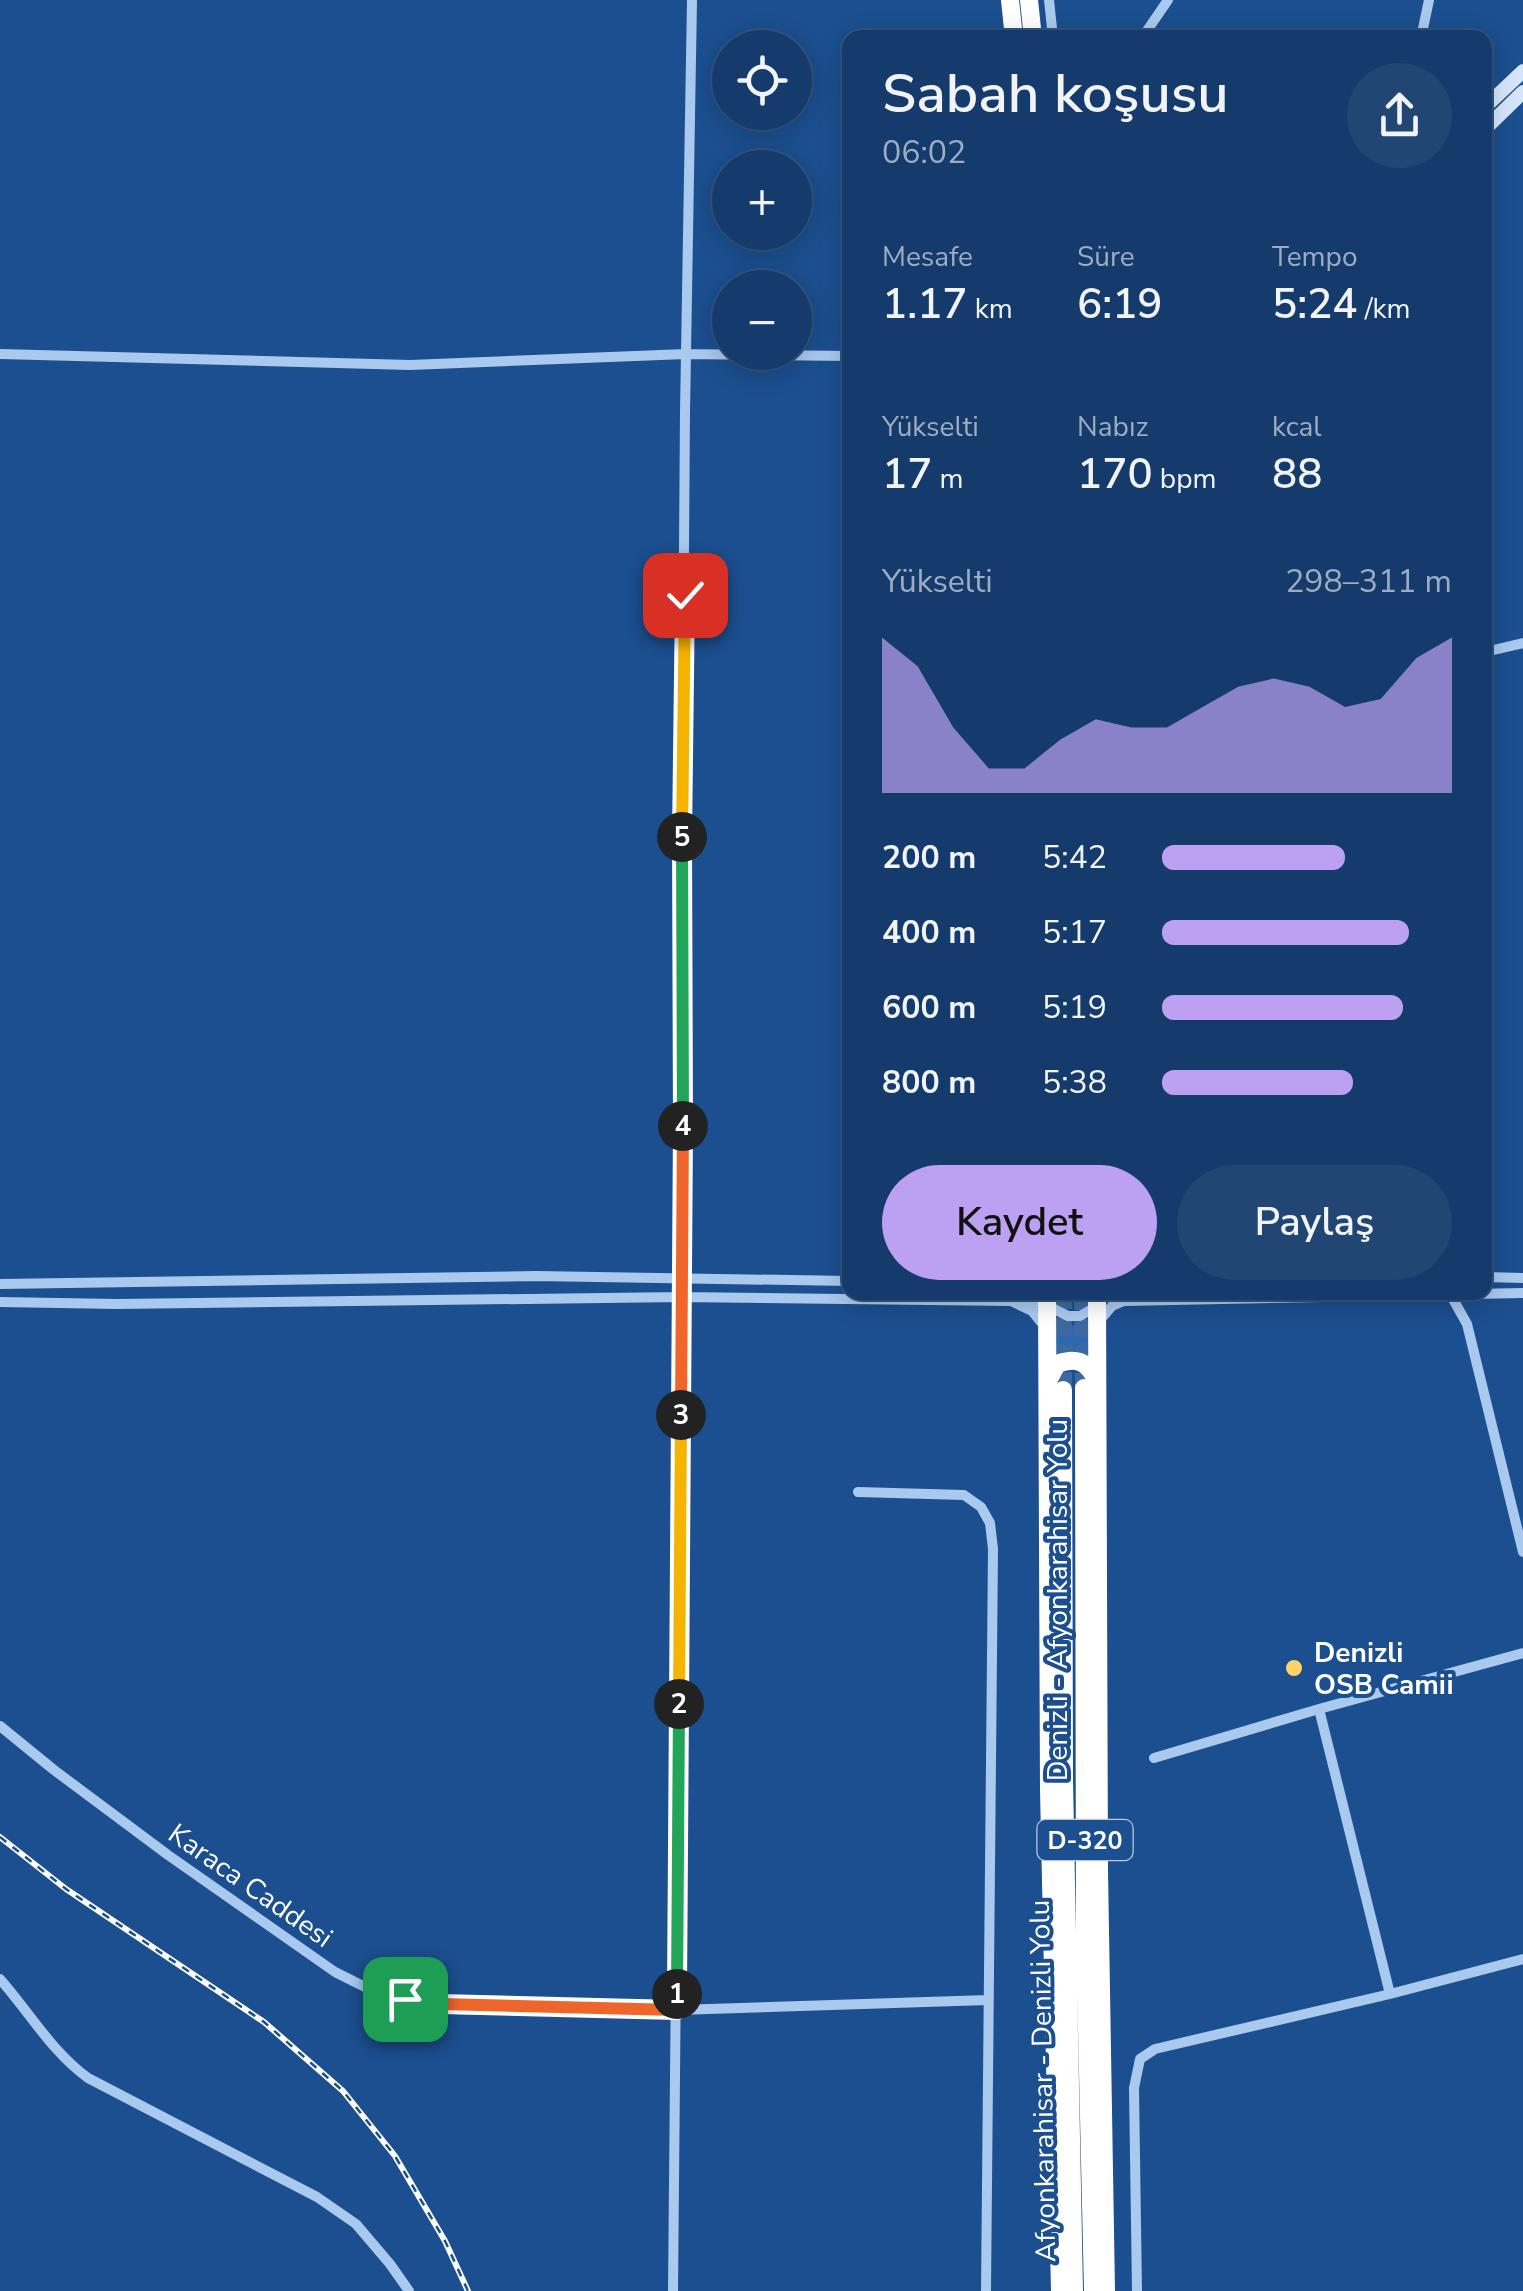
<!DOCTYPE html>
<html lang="tr">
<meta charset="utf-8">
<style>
:root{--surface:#143b6b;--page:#214673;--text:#f1f3f6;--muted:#9dadc1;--line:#33557e;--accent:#bca0f2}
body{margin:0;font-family:"Nunito Sans",sans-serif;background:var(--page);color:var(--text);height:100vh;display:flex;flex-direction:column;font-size:38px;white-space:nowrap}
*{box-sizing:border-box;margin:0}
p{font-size:32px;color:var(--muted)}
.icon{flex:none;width:55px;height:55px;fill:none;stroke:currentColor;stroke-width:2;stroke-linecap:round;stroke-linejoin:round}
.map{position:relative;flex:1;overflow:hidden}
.side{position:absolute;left:842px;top:30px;width:650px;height:1270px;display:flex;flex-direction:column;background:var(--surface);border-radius:20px;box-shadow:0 5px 25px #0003,0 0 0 2px var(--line)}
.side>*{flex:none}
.fabs{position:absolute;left:712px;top:30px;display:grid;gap:20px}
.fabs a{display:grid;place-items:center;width:100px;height:100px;border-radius:50%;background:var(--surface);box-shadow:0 5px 25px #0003,0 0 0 2px var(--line);font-size:50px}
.pin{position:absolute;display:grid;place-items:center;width:85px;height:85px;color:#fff;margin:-42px;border-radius:20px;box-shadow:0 5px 15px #0006}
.km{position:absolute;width:50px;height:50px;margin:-25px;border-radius:50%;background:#222;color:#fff;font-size:28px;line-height:50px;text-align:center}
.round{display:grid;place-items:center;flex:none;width:105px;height:105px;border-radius:52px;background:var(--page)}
.summary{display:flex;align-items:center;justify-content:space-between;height:170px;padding:0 40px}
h1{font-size:55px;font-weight:600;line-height:75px}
.metrics{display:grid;grid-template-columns:repeat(3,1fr);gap:15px;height:170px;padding:10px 40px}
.metrics div{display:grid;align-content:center}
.metrics b{font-size:42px;font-weight:600}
.metrics small{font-size:28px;font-weight:400}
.metrics p{font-size:28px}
.chart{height:280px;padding:20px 40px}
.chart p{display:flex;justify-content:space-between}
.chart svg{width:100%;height:180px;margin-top:10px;fill:var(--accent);opacity:.7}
.button{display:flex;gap:20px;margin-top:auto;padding:20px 40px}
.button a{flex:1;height:115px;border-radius:60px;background:var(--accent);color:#111;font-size:40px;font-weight:600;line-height:115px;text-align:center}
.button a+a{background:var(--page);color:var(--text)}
ul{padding:0 40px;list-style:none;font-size:32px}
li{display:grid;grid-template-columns:160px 120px 1fr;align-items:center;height:75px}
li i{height:25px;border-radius:12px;background:var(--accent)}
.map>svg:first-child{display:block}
</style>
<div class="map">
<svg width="1523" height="2291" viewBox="0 0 1523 2291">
<rect width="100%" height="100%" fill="#1b4f8f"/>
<path fill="#2e69ad" d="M1090 1325 1091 1359 1053 1361V1326Z"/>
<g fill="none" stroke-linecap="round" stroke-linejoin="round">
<path stroke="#3d69a0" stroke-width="18" stroke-dasharray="18 9" stroke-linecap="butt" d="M1083 1292 1084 1388
M1063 1390V1292"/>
<path stroke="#a9c9ee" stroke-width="10" d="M1049 0 1053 38
M1142 38 1168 0
M1421 38 1429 0
M0 354 410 365 686 354 850 356
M1485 652 1523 643
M1485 1277 1523 1278
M0 1284 536 1276 850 1281
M1449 1292 1467 1324 1523 1552
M0 1302 117 1304 681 1297 1011 1301 1032 1311 1044 1326
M1022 1303 1048 1306 1068 1316H1080L1099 1305
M1100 1320 1112 1306 1124 1301 1523 1293
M858 1492 964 1495 981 1507 990 1523 993 1549 986 2291
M1319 1709 1390 1994
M0 1726 54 1770 168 1855 335 1972 367 1988 405 1999 440 2005 677 2010 988 2000
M1154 1758 1319 1709 1523 1653
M0 1979C30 2013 51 2051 88 2078L317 2197 356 2224 390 2264 409 2291
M673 2291 683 1215 682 818 685 412 692 0
M1137 2291 1134 2088 1140 2059 1155 2049 1390 1994 1523 1959"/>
<path stroke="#d6e6fa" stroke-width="14" d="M1485 107 1523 71
M1485 129 1523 92"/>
<path stroke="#fff" stroke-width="18" d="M1010 0 1014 38
M1029 0 1033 38
M1047 1292 1049 1790 1060 2291
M1097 1292 1099 1870 1106 2291
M1048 1381 1057 1364C1076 1357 1088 1361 1096 1380
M1084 1388 1085 1941 1093 2291
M1063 1390 1064 1780 1074 2291"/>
<defs>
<path id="rail" d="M0 1837 66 1889 264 2022 343 2091 395 2156 445 2241 468 2291"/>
</defs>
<use href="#rail" stroke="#fff" stroke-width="6"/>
<use href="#rail" stroke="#1b4f8f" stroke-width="2.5" stroke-dasharray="8" stroke-linecap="butt"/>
</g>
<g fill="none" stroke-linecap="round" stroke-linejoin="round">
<defs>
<path id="split-1" d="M405 1999 440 2004 677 2010V1994"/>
<path id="split-2" d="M677 1994 679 1704"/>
<path id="split-3" d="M679 1704 681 1415"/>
<path id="split-4" d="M681 1415 683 1126"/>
<path id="split-5" d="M682 837 683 1126"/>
<path id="split-6" d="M682 837 685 595"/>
</defs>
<use href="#split-1" stroke="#fff" stroke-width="20"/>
<use href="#split-2" stroke="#fff" stroke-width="20"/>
<use href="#split-3" stroke="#fff" stroke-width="20"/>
<use href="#split-4" stroke="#fff" stroke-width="20"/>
<use href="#split-5" stroke="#fff" stroke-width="20"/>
<use href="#split-6" stroke="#fff" stroke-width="20"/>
<use href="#split-1" stroke="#f0652b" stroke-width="12"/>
<use href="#split-2" stroke="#22a559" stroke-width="12"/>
<use href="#split-3" stroke="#f5b400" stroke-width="12"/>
<use href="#split-4" stroke="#f0652b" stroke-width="12"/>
<use href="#split-5" stroke="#22a559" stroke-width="12"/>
<use href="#split-6" stroke="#f5b400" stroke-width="12"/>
</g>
<circle fill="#ffd166" stroke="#1b4f8f" stroke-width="4" cx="1294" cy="1668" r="10"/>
<g text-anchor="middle" stroke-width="8" stroke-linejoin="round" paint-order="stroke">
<rect fill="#1b4f8f" stroke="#bbcadd" stroke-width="2.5" x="1037.5" y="1820" width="95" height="40" rx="8"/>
<g font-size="25" font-weight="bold" fill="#fff">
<text x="1085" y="1849">D-320</text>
</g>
<g font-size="28" fill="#fff" stroke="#1b4f8f">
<text transform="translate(1057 1600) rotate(-90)" y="10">Denizli - Afyonkarahisar Yolu</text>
<text transform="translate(251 1885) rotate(35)" y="10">Karaca Caddesi</text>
<text transform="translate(1042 2081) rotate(-91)" y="10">Afyonkarahisar - Denizli Yolu</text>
</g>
<g font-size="28" font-weight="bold" fill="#fff" stroke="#1b4f8f" text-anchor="start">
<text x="1314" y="1662">Denizli<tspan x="1314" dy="32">OSB Camii</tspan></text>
</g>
</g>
</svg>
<div class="fabs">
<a><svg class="icon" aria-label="locate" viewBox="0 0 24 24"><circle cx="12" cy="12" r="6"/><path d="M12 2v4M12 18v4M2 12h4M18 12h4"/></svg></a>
<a>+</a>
<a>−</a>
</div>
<div class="pin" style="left:405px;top:1999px;background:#1e9e55"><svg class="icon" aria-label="arrive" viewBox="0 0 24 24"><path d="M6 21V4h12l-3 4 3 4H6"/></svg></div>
<div class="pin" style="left:685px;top:595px;background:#d93025"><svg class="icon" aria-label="check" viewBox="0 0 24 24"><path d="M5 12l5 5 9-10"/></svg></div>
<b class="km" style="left:677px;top:1994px">1</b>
<b class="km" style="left:679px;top:1704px">2</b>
<b class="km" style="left:681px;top:1415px">3</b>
<b class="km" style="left:683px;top:1126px">4</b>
<b class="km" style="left:682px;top:837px">5</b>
<section class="side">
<div class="summary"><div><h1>Sabah koşusu</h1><p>06:02</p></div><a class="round"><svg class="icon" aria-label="share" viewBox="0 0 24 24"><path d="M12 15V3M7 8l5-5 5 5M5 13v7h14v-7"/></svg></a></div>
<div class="metrics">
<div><p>Mesafe</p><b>1.17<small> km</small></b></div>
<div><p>Süre</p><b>6:19</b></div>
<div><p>Tempo</p><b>5:24<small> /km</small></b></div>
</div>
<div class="metrics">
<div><p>Yükselti</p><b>17<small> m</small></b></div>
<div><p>Nabız</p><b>170<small> bpm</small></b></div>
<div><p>kcal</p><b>88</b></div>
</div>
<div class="chart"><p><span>Yükselti</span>298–311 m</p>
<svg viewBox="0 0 160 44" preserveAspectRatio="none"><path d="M0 44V6L10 13L20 28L30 38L40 38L50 31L60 26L70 28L80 28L90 23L100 18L110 16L120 18L130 23L140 21L150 11L160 6V44z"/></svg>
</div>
<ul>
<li><b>200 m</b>5:42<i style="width:63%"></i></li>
<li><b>400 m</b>5:17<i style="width:85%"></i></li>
<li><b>600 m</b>5:19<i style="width:83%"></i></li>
<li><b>800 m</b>5:38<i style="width:66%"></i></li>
</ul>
<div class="button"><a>Kaydet</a><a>Paylaş</a></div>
</section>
</div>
